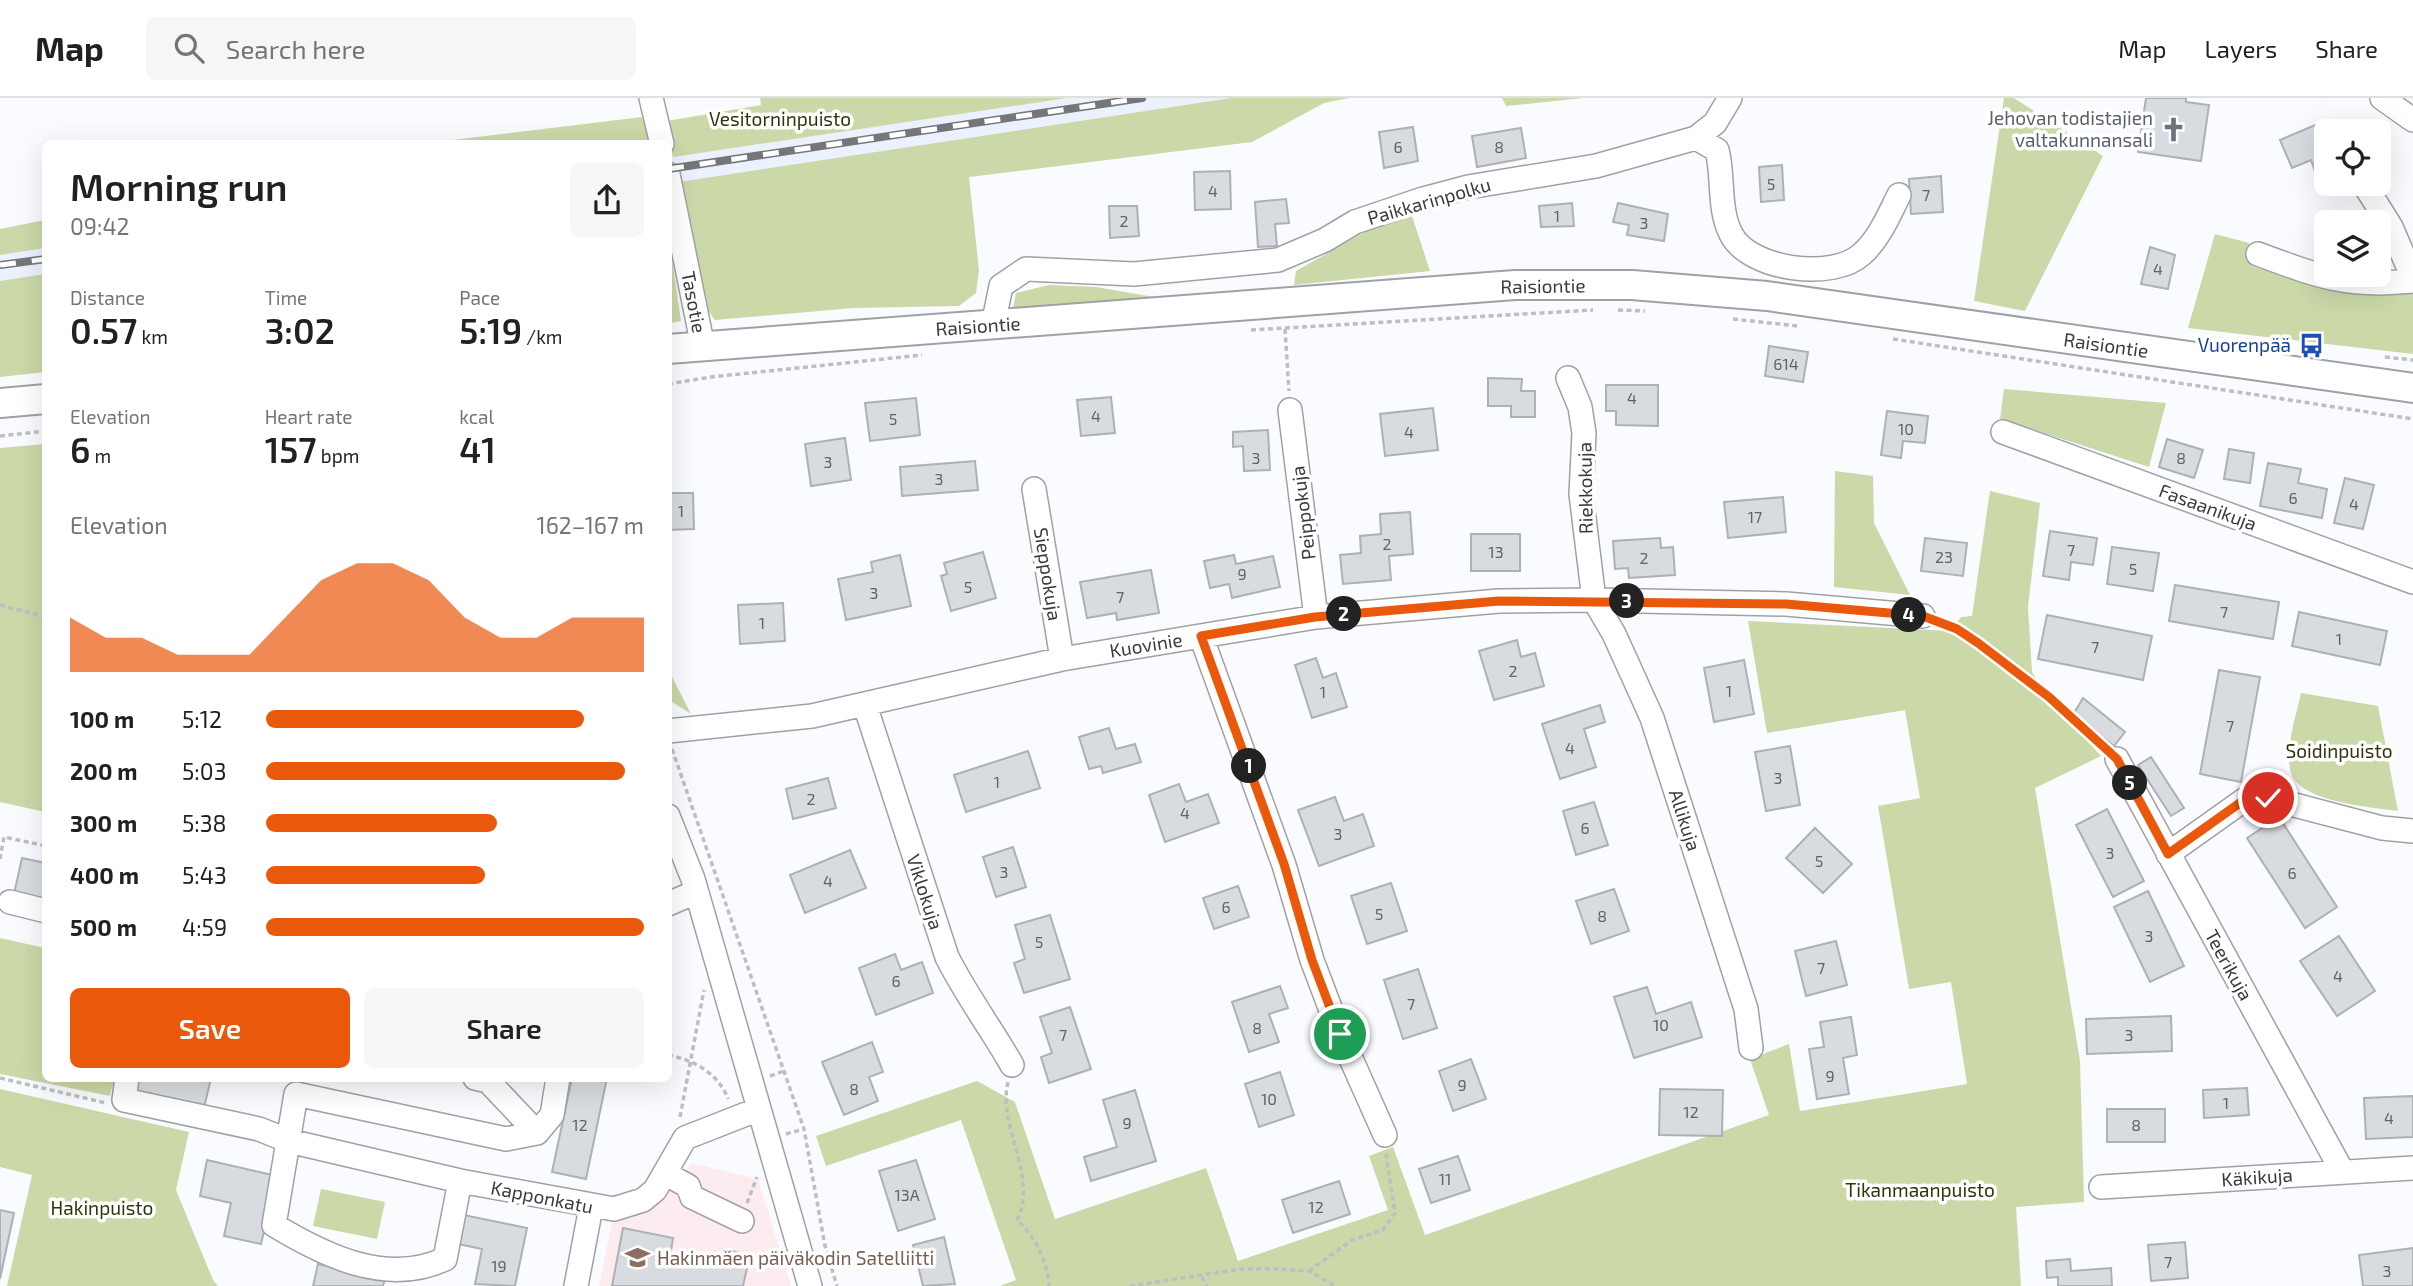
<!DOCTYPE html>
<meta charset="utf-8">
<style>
:root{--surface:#fff;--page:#f6f6f6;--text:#202124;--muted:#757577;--line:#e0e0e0;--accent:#ea580c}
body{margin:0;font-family:"Exo 2",sans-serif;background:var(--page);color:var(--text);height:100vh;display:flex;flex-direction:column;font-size:26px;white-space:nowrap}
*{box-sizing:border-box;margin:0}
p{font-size:23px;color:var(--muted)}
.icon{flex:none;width:38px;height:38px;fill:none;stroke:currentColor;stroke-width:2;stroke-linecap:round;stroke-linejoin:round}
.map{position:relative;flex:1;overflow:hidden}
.side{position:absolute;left:42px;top:42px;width:630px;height:942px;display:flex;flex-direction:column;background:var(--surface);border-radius:10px;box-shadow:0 7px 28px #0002}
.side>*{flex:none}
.controls{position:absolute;left:2314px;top:21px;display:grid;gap:14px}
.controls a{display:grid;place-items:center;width:77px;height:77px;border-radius:10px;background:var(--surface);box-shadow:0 7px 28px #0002;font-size:35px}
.pin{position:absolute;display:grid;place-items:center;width:60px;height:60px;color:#fff;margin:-30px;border:4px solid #fff;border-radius:50%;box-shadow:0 2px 7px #0007}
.km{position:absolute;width:35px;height:35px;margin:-18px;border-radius:50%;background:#222;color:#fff;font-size:19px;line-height:35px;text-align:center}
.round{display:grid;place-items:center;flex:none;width:74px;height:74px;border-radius:10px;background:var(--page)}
.headline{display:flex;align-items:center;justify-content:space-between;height:119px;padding:0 28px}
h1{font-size:38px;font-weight:600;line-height:52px}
.metrics{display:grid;grid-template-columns:repeat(3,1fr);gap:10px;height:119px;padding:7px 28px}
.metrics div{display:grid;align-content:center}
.metrics b{font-size:35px;font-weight:600}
.metrics small{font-size:19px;font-weight:400}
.metrics p{font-size:19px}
.chart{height:196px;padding:14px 28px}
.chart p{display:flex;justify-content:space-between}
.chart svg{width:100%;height:126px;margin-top:7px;fill:var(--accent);opacity:.7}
.action{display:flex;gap:14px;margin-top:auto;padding:14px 28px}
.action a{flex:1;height:80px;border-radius:10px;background:var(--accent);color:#fff;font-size:28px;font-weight:600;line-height:80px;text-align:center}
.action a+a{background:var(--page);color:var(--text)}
ul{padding:0 28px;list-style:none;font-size:23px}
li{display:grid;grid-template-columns:112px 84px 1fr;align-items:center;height:52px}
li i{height:18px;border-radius:9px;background:var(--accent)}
header{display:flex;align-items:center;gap:42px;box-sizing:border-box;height:98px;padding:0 35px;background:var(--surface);border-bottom:2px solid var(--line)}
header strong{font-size:33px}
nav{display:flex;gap:38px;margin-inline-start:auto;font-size:24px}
.search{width:490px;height:63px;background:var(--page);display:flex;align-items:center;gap:18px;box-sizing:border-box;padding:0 24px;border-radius:10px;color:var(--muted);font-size:26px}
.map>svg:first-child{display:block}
</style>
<header>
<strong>Map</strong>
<div class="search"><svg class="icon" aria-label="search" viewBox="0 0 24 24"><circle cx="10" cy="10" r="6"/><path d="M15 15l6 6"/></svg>Search here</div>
<nav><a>Map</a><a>Layers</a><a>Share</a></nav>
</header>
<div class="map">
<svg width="2413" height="1188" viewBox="0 0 2413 1188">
<rect width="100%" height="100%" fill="#f9fbff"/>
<path fill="#fdecef" d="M691 1065 758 1081 791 1188H599L612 1123 635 1116 657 1105 676 1089Z"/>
<path fill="#ebf2fd" d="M1067 0H1231L669 86V59Z
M45 150V176L0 183V157Z"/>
<path fill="#cbd8a8" d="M760 0H1067L673 59 661 24 761 7Z
M1231 0H1349L1324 5 1252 44 969 79 979 172 976 195 959 208 853 210 715 222 706 210 679 84Z
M1502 0H1584L1506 8Z
M2004 0H2014L2103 58 2025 213 1974 203Z
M642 19 650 45H431L437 44Z
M1409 109 1430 173 1294 187 1296 173Z
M45 122V150L0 157V131Z
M2215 136 2249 145 2251 168 2316 186 2413 189V256L2188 230Z
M669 140 681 223 669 225H668Z
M45 176V274L0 279V183Z
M1049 187 1096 189 1154 199 1013 210 1016 195Z
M2004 291 2166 305 2149 369 2000 321Z
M45 346H46L45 714 0 704V350Z
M1835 373 1873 378 1874 425 1910 497 1834 489Z
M1990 393 2040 405 2028 509 2032 574 2048 599 2101 658 2035 690 2080 963 2084 1104 2016 1109 2021 1188H1000L1016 1182 961 1022 826 1068 816 1038 977 983 1015 1004 1055 1121 1206 1070 1238 1163 1388 1112 1369 1058 1393 1049 1425 1137 1769 1017 1750 961 1789 946 1800 1013 1967 986 1951 884 1909 891 1878 708 1920 700 1905 612 1767 635 1748 523 1951 533 1961 519 1972 518Z
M668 568 669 573 691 616 669 602Z
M2301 595 2378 608 2398 713C2372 709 2294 704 2290 671 2286 647 2296 618 2301 595Z
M0 840 45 850 46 980H130L127 992 112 989 110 998 0 976Z
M0 991 189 1034 176 1092 213 1182 218 1188H7L32 1077 0 1069Z
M321 1091 385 1104 377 1141 313 1128Z"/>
<path fill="#d8dbdf" stroke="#adb0b4" stroke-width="2" d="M2146 0H2186V4L2209 7 2201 63 2138 54Z
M2327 22 2332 33H2326V69L2315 73 2311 62 2292 70 2280 42Z
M1413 29 1418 63 1384 70 1379 34Z
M1521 30 1526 60 1477 69 1472 38Z
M1782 67 1784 102 1761 104 1759 69Z
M1230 73 1231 111 1195 112 1194 74Z
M1941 78 1943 114 1911 116 1909 81Z
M1286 101 1289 125 1275 126 1277 148 1258 149 1255 104Z
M1572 105 1574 128 1541 129 1539 108Z
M1618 105 1668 116 1664 143 1627 137 1629 127 1613 124Z
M1109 108H1137L1139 138 1110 140Z
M2150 149 2175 157 2168 191 2141 186Z
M1769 248 1808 254 1803 284 1765 278Z
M1488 280 1522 281 1521 293H1535V319H1511V308H1488Z
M1606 287H1658V328L1616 327V313H1606Z
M1111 299 1115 335 1081 338 1077 302Z
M916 300 920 337 870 343 865 305Z
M1433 310 1438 352 1385 358 1380 316Z
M1887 313 1928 318 1925 345 1903 343 1901 360 1881 357Z
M1268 332 1270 372 1244 373 1243 348 1233 349V334Z
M845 340 851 382 811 388 805 346Z
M2167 341 2203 352 2194 380 2159 369Z
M2229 351 2254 355 2250 385 2224 381Z
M975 363 978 392 902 398 900 369Z
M2268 365 2301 371 2298 385 2327 391 2322 420 2260 408Z
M2345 380 2374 387 2363 431 2334 425Z
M668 395H693L694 431 668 432Z
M1783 399 1786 434 1728 440 1724 404Z
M1410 414 1413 456 1389 458 1391 482 1343 486 1340 457 1361 455 1360 438 1381 436 1380 416Z
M2050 433 2097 440 2093 467 2071 464 2069 482 2043 478Z
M1471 436H1520V473H1471Z
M1660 440 1661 450 1673 449 1675 477 1629 480 1628 470 1615 471 1613 443Z
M1925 440 1967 445 1963 478 1921 473Z
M2112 449 2159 455 2153 493 2107 486Z
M983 454 996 500 951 513 941 478 947 476 944 465Z
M900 457 911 508 846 522 838 481 873 474 871 464Z
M1234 457 1236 466 1273 458 1280 489 1232 500 1229 486 1210 490 1204 463Z
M1151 472 1159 515 1117 522 1116 515 1087 520 1080 484Z
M2175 487 2279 504 2273 541 2169 523Z
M783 505 785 543 740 546 738 507Z
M2299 514 2387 533 2380 567 2292 548Z
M2047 517 2152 538 2143 582 2038 561Z
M1517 542 1521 559 1535 555 1544 588 1494 602 1479 553Z
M1316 560 1323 580 1336 575 1347 609 1312 620 1295 567Z
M1744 562 1754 616 1714 624 1704 570Z
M2219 572 2260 579 2241 684 2200 676Z
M2083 600 2125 634 2114 648 2073 617Z
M1600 607 1605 624 1584 631 1596 669 1560 681 1542 626Z
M1109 630 1116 651 1135 646 1141 664 1103 675 1101 668 1089 671 1079 639Z
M1790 648 1800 707 1766 713 1755 654Z
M1028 653 1040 690 966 714 954 677Z
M2151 659 2184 710 2171 718 2138 667Z
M828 680 836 710 793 721 786 691Z
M1179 686 1186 704 1208 696 1219 725 1165 744 1149 697Z
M1335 699 1344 723 1363 716 1374 748 1319 768 1298 712Z
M1594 704 1608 747 1576 757 1563 713Z
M2107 711 2144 783 2113 799 2076 727Z
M2279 719 2337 809 2305 830 2247 740Z
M1815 730 1852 766 1823 795 1786 760Z
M1013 749 1026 789 996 799 983 759Z
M850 752 866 790 805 815 790 777Z
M22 760 46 765V803L14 796Z
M1391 785 1407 833 1367 846 1351 798Z
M1238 788 1249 819 1214 831 1203 800Z
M1614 791 1629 833 1591 846 1576 803Z
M2148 793 2184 868 2150 884 2114 809Z
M1050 817 1070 881 1024 895 1014 865 1025 861 1015 827Z
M2339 838 2375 893 2337 918 2300 863Z
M1836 843 1847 887 1806 898 1795 853Z
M895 856 901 872 922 864 933 895 876 917 859 870Z
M1418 871 1437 930 1403 941 1384 882Z
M1280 888 1288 910 1269 916 1279 944 1249 954 1232 904Z
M1647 889 1656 916 1691 904 1702 939 1634 960 1614 899Z
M1070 909 1091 971 1049 985 1041 959 1052 955 1040 919Z
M2171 918 2172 953 2087 956 2086 921Z
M1851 919 1857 957 1843 960 1849 996 1817 1001 1809 951 1824 949 1820 924Z
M872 944 883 974 869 979 878 1003 844 1017 822 964Z
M1471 961 1486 1001 1453 1013 1439 973Z
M1280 974 1294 1017 1259 1029 1245 986Z
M130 980H211L204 1010 127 992Z
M572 980H607L586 1081 552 1074Z
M2247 990 2249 1017 2204 1020 2203 992Z
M1660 991 1723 992 1722 1038 1659 1037Z
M1135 992 1156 1063 1091 1083 1084 1059 1117 1049 1103 1002Z
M2413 998V1039L2366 1041 2364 1000Z
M2107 1011H2165V1044H2107Z
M1458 1058 1470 1092 1431 1105 1419 1071Z
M207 1062 277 1078 261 1146 224 1138 231 1105 200 1098Z
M916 1062 935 1121 898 1133 879 1073Z
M1339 1083 1350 1116 1293 1135 1282 1102Z
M0 1112 14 1115 0 1181Z
M454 1115 527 1130 515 1188 475 1186 482 1151 448 1144Z
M623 1130 673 1140 670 1158 720 1168 723 1151 750 1157 743 1188H612Z
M944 1139 955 1186 923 1188 913 1147Z
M2185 1144 2188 1180 2151 1183 2148 1147Z
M2413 1150V1188H2363L2359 1157Z
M2070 1161 2071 1173 2111 1170 2112 1188H2058V1179L2047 1180 2046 1163Z
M318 1166 385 1181 383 1188H313Z"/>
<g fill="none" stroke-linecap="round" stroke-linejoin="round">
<defs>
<path id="minor" d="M651 0 662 46
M2382 0 2413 22
M1696 40 1717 52C1724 79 1718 111 1731 136 1749 172 1833 183 1862 156 1879 141 1889 117 1899 97
M668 76 703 249
M2364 86 2391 129 2413 180
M2258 156C2317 178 2348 190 2413 183
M993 227 1001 188 1026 171 1134 176 1278 162 1325 142 1355 124 1423 101 1468 89 1596 68 1696 40 1715 25 1730 0
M1568 280 1580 309 1584 335 1581 396 1594 502 1614 536 1652 620 1746 911 1751 950
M1290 312 1316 519
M2003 334 2413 484
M1034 391 1062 561
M1201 538 1284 767 1312 862 1340 936 1385 1037
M865 607 947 859C966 897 991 930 1012 967
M668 633 812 618 1062 561 1316 519 1499 503 1594 502 1786 506 1923 518
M2117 661 2342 1073
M668 718 693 781 810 1188
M2168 756 2244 702 2268 700 2382 730 2413 733
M10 804 46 813
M668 806 696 794
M127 980 124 1002 259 1031 289 1043 460 1083 614 1111 643 1102 655 1092 685 1040 759 1011
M475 980 488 983 537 1035
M666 1076 688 1088 692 1099 742 1123
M460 1083 445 1161C387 1188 325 1158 274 1127L296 996 506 1041 537 1035 552 1017 558 980
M2101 1089 2413 1070
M576 1188 591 1109"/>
<path id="major" d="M668 251 1515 187H1632L1767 198 2413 290
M0 305 46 301"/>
</defs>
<use href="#minor" stroke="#9fa1a6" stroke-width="26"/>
<use href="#major" stroke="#9fa1a6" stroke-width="32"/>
<path stroke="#bdbfc2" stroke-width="3.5" stroke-dasharray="5 3.5" stroke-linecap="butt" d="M1618 212 1645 213
M1733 221 1798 228
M1285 231 1289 293
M1251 232 1593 212
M1893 241 2413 321
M2385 259 2413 262
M668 286 711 279 922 257
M0 338 46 333
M0 507 46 519
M1943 525C1992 544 2062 611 2103 648
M672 651 804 1031 825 1148 837 1188
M0 761 4 739 46 748
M668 957C694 962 719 976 728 1001
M770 978 784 973
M0 980 106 1005
M1008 984C997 1028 1039 1080 1017 1122 1036 1139 1047 1163 1049 1188
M680 1019 704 892
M786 1036 804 1031
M747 1105 757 1079
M1309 1173 1352 1142 1383 1132 1395 1115 1386 1056
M1202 1179 1207 1188
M1130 1188 1240 1171H1276L1309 1173 1335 1188"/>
<use href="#minor" stroke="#fff" stroke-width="23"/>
<use href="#major" stroke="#fff" stroke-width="28"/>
<defs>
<path id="rail" d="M668 71 1142 0
M0 167 46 161"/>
</defs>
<use href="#rail" stroke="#757679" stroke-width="8"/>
<use href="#rail" stroke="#fff" stroke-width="5" stroke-dasharray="16" stroke-linecap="butt"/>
</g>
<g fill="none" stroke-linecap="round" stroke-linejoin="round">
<defs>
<path id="route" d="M1340 936 1312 862 1284 766 1201 538 1315 519 1499 503 1786 506 1923 518 1957 531 1978 545 2049 599 2117 661 2168 756 2244 702 2268 700"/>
</defs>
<use href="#route" stroke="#fff" stroke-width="14"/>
<use href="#route" stroke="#ea580c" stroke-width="9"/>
</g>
<defs>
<symbol id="church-bare" viewBox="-9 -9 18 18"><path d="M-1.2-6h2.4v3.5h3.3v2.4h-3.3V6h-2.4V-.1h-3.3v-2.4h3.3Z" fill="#6b7280" stroke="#fff" stroke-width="2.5" paint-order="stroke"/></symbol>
<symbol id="bus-bare" viewBox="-9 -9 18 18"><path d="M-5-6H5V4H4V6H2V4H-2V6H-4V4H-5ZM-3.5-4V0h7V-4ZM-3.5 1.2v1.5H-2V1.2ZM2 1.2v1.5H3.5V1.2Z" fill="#1a4fb4" stroke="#fff" stroke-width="2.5" paint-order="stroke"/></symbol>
<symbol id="school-bare" viewBox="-9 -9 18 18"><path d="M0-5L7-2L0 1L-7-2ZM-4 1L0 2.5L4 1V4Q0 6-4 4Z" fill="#8d6e63" stroke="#fff" stroke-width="2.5" paint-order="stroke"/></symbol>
</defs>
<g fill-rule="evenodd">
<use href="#church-bare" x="2156" y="14" width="35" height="35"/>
<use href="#bus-bare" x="2294" y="230" width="35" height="35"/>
<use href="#school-bare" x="620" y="1142" width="35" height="35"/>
</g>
<g text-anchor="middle" stroke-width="7" stroke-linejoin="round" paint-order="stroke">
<g font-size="16" fill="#626366">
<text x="1398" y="55">6</text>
<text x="1499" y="55">8</text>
<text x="1771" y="92">5</text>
<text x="1213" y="99">4</text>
<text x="1926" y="103">7</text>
<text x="1557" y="124">1</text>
<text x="1124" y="129">2</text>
<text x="1644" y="131">3</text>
<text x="2158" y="177">4</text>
<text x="1786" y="272">614</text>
<text x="1632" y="306">4</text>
<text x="1096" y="324">4</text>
<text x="893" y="327">5</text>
<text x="1906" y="337">10</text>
<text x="1409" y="340">4</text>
<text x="1256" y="366">3</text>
<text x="2181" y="366">8</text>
<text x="828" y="370">3</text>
<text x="939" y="387">3</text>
<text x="2293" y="406">6</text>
<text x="2354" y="412">4</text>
<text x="681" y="419">1</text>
<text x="1755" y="425">17</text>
<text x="1387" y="452">2</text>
<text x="2071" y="458">7</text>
<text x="1496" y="460">13</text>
<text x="1944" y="465">23</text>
<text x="1644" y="466">2</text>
<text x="2133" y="477">5</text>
<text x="1242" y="482">9</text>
<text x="968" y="495">5</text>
<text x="874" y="501">3</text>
<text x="1120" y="505">7</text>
<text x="2224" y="520">7</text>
<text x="762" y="531">1</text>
<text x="2339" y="547">1</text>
<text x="2095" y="555">7</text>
<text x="1513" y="579">2</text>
<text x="1729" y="599">1</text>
<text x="1323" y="600">1</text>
<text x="2230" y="634">7</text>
<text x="1570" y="656">4</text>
<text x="1778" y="686">3</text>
<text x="997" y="690">1</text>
<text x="811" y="707">2</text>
<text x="1185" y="721">4</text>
<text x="1585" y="736">6</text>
<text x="1338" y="742">3</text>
<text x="2110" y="761">3</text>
<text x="1819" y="769">5</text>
<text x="1004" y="780">3</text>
<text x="2292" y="781">6</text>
<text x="828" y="789">4</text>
<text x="1226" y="815">6</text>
<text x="1379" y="822">5</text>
<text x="1602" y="824">8</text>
<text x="2149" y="844">3</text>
<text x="1039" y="850">5</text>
<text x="1821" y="876">7</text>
<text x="2338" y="884">4</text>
<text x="896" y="889">6</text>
<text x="1411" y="912">7</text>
<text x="1661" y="933">10</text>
<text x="1257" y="936">8</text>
<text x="1063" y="943">7</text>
<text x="2129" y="943">3</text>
<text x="1830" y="984">9</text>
<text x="1462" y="993">9</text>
<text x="854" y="997">8</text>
<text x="1269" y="1007">10</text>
<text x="2226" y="1011">1</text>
<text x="1691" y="1020">12</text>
<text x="2389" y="1026">4</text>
<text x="1127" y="1031">9</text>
<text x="580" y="1033">12</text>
<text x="2136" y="1033">8</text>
<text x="1445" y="1087">11</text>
<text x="907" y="1103">13A</text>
<text x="1316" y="1115">12</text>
<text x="2168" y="1170">7</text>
<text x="499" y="1174">19</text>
<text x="2387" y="1179">3</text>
</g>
<g font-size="19" fill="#5b616d" stroke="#fff" text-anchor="end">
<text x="2153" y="27">Jehovan todistajien<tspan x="2153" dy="22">valtakunnansali</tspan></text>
</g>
<g font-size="19" fill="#2d3608" stroke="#fff">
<text x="780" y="28">Vesitorninpuisto</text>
<text x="2339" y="660">Soidinpuisto</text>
<text x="1920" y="1099">Tikanmaanpuisto</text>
<text x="102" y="1117">Hakinpuisto</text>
</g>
<g font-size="19" fill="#3a3b3d" stroke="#fff">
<text transform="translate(1429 103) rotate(-16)" y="7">Paikkarinpolku</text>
<text transform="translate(1543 188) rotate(-1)" y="7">Raisiontie</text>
<text transform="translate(694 204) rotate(79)" y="7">Tasotie</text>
<text transform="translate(978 228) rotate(-4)" y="7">Raisiontie</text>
<text transform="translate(2106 247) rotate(8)" y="7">Raisiontie</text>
<text transform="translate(1585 390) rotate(-91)" y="7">Riekkokuja</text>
<text transform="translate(2208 409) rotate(20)" y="7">Fasaanikuja</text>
<text transform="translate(1303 415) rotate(-97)" y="7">Peippokuja</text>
<text transform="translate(1048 476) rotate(81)" y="7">Sieppokuja</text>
<text transform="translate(1146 547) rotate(-9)" y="7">Kuovinie</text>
<text transform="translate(1685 722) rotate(72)" y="7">Allikuja</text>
<text transform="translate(925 794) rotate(72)" y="7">Viklokuja</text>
<text transform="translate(2229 867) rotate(61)" y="7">Teerikuja</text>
<text transform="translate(2257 1079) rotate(-4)" y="7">Käkikuja</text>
<text transform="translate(542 1099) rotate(11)" y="7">Kapponkatu</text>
</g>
<g font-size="19" fill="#164399" stroke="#fff" text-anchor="end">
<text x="2291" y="254">Vuorenpää</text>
</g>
<g font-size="19" fill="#785e54" stroke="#fff" text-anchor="start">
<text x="657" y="1167">Hakinmäen päiväkodin Satelliitti</text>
</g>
</g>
</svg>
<div class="controls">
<a><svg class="icon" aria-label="locate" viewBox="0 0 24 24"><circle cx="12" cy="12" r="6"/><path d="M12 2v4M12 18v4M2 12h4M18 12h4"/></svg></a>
<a><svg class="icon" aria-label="layers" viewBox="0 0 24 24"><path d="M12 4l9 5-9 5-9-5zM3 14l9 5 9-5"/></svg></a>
</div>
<div class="pin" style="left:1340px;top:936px;background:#1e9e55"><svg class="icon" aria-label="arrive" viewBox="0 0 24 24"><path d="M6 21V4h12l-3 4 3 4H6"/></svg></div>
<div class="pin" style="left:2268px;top:700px;background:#d93025"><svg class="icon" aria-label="check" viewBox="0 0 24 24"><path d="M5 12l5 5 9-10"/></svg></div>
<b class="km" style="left:1249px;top:668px">1</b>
<b class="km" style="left:1344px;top:516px">2</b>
<b class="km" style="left:1627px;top:503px">3</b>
<b class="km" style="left:1909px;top:517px">4</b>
<b class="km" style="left:2130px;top:685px">5</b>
<section class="side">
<div class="headline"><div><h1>Morning run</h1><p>09:42</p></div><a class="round"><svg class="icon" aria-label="share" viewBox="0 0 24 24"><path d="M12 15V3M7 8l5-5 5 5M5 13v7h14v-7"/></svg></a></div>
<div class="metrics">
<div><p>Distance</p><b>0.57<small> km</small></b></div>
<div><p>Time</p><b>3:02</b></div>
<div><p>Pace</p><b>5:19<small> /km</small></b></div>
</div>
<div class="metrics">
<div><p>Elevation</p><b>6<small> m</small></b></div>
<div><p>Heart rate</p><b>157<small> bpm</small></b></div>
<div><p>kcal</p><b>41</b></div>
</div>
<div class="chart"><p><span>Elevation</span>162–167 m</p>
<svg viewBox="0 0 160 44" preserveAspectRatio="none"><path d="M0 44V25L10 32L20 32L30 38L40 38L50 38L60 25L70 12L80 6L90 6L100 12L110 25L120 32L130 32L140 25L150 25L160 25V44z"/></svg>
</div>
<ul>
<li><b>100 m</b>5:12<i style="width:84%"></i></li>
<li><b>200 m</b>5:03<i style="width:95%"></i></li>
<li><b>300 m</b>5:38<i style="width:61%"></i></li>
<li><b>400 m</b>5:43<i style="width:58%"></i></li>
<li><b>500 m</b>4:59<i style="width:100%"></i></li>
</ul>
<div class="action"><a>Save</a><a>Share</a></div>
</section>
</div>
